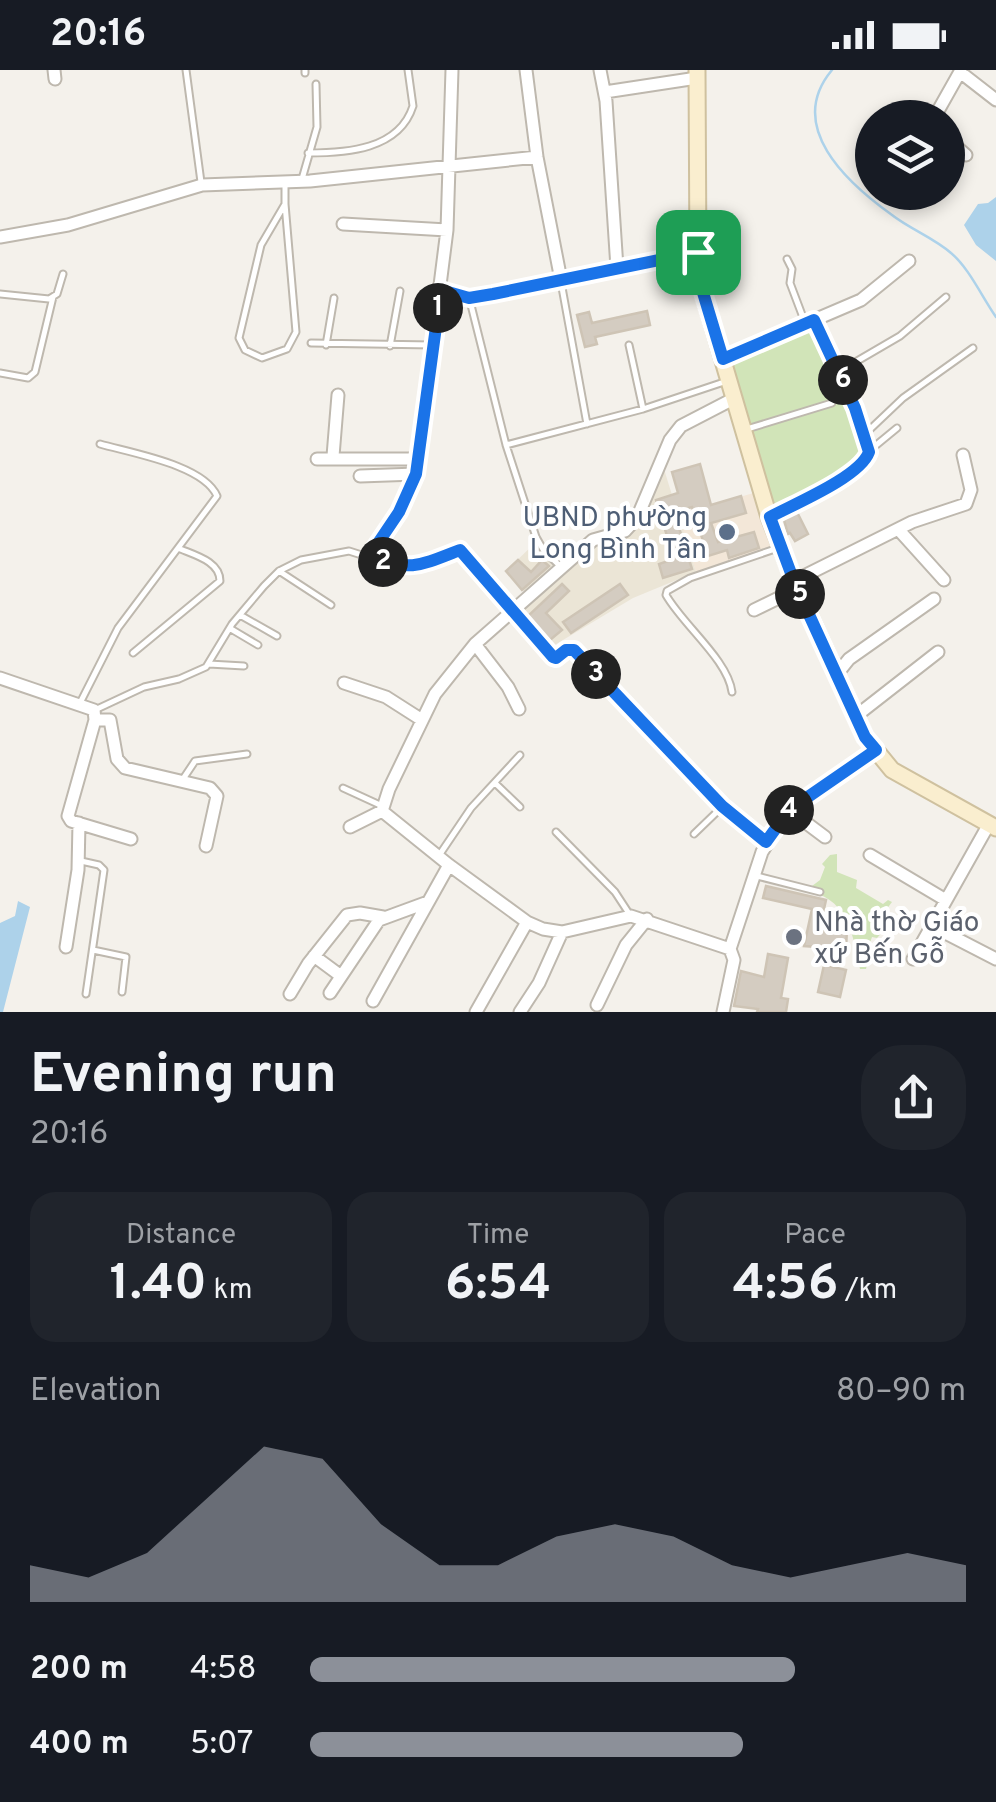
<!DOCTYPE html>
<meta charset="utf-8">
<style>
:root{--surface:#171b24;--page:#20242c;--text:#f1f3f6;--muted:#9ea1a6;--accent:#8c9099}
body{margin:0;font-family:Overpass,sans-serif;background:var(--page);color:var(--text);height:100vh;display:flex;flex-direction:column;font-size:38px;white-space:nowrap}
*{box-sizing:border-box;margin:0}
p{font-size:32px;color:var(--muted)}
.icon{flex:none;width:55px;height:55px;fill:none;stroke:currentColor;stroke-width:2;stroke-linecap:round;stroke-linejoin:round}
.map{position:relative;height:942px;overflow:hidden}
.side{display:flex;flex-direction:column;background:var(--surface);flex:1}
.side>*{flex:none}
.controls{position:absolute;left:855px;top:30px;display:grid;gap:20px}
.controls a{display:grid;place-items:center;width:110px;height:110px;border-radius:50%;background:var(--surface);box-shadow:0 5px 15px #0003;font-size:50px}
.pin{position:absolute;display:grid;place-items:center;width:85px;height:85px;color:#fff;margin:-42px;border-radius:20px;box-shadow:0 5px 15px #0006}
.km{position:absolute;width:50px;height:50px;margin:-25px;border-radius:50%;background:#222;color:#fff;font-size:28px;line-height:50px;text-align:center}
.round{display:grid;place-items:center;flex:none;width:105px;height:105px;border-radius:40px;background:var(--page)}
.head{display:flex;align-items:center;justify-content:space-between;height:170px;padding:0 30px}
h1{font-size:55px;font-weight:700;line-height:75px}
.stats{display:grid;grid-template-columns:repeat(3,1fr);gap:15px;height:170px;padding:10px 30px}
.stats div{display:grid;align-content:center;border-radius:25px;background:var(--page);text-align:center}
.stats b{font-size:50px;font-weight:700}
.stats small{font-size:28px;font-weight:400}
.stats p{font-size:28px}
.chart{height:280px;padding:20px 30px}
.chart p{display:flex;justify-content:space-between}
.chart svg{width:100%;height:180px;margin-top:10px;fill:var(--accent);opacity:.7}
ul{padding:0 30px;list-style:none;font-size:32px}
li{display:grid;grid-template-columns:160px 120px 1fr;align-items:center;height:75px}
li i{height:25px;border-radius:12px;background:var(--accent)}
.status{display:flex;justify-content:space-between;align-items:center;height:70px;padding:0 50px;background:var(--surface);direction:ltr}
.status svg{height:28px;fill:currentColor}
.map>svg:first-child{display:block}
</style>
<div class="status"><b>20:16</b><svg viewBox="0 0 49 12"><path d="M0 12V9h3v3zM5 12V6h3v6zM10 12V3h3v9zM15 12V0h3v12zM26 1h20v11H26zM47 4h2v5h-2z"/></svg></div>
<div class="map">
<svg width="996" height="942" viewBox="0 0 996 942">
<rect width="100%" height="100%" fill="#f4f1eb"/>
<path fill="#f3e7d8" d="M757 422 776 476 696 502 678 445Z"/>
<path fill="#ebe5d6" d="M663 396 696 502 633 528 548 579 517 543 593 474 626 464Z
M536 472 559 497 527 525 506 501Z"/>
<path fill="#d1e4b8" d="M813 254 838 302 867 381C855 407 799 429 774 442L729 290Z
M837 784V802L857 810 856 818 883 834 888 830 892 832 880 848 890 854 877 868 872 867 863 893 867 895 866 899H860C853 866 849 832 812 822V816L820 810 825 797 822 794 830 785Z"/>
<path fill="#add2ea" d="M996 127V191L976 175 964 155 978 134 988 133Z
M18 831 30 837 3 942H0V853L15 846Z"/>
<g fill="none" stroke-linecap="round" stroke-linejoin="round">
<path stroke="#add2ea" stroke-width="2.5" d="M832 0C785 56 846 112 892 145 910 159 934 168 951 183 969 198 982 227 996 247"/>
</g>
<path fill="#d4ccc1" stroke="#cec4b5" stroke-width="2.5" d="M647 241 650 255 595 267 597 274 585 277 577 245 589 242 592 253Z
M700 394 711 435 741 426 746 443 711 453 718 472 754 462 759 478 729 488 727 480 708 486 692 437 674 442 692 499 663 508 659 494 674 489 656 430 678 423 672 402Z
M797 442 808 464 795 471 790 463 788 464 784 450Z
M518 490 531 502 542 490 549 496 522 520 506 501Z
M562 514 569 521 546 543 562 560 550 570 528 546Z
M620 514 628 525 571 563 563 552Z
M766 816 826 830 820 857 847 859 846 879 804 876 812 839 763 828Z
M768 884 788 888 781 928 788 929 786 942H757L758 939 734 936 741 901 764 907Z
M824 895 846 900 840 927 818 922Z"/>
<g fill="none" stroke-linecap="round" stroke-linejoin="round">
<defs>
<path id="lane" d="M186 0 201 112
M305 0V3
M308 83C346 83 399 80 413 36L408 0
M302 109 317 57 316 14
M285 134 296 262 287 279 262 288 245 280 239 268 261 175Z
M285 134V113
M787 189 792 199 790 213 804 250
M561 212 587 354
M0 224 49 229 57 224 63 204
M470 231 506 375 536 467 544 481 560 496
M814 250 840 301
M311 273 432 275
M326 275 334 228
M629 275 643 339
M390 276 400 221
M0 303 28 308 35 302 53 227
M747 359 832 333
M864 365 903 328 973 278
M506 375 643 339 724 312
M869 381 897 358
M772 446 835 413 867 388 866 371 840 301 900 266 946 227
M279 501 331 535
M240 545 277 566
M231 559 258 575
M133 583 220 511C220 491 194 485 178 478
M209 594 244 596
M732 622C728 590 683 555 666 525L667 521 690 508 778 478
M80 633 118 558 217 426C204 395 131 383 100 374
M97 639 144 617 179 609 206 597 232 554 264 516 279 501 301 490 349 481 393 495 424 496 460 481 553 587 557 588 566 580H574L722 737 766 772
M183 709 195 691 247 684
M495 713 520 737
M343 718 380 735
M556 762 615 822 630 845
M694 764 722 737
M440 784 471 738 520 685
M81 791 99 795 104 800 86 924
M757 806 820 822
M93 880 126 887 122 922"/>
<path id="street" d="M54 0 55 9
M526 0 537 87 561 210
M600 0 606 31 617 198
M960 2 996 30
M605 22 697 8
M934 48 961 0
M948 69 966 85
M343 154 447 160
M0 167 68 155 202 115 310 111 537 87
M441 221 469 228 493 224 697 183
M723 289 861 230 909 191
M333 386 338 325
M317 389H417
M360 406 416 404
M898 459 944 510
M368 488 399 442 416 404 447 160 452 0
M795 513 804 506 912 452 966 434 971 420 963 385
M754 540 797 519
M475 574 508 617 519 639
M837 604 849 589 934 529
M0 608 94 640 95 650H110L117 689 125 698 210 718 217 726 206 776
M344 613 386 627 422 650
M856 646 938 582
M95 650 68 746 71 751 131 769
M789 740 825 767
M350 757 382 741
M870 785 944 829
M932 856 996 889
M66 877 78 800 79 753
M730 879 631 846 562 862 543 859 527 852 449 795 382 741 389 719 435 624 475 574 593 470 625 461 637 448 670 370 681 356 735 328
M314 886 341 906
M913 889 989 754
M330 923 379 850 428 832
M290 924 308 894 347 845 360 843 383 847
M373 931 449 795
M597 935 626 875 647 849
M476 942 527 852
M520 942 539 913 562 862
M723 942 734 890 730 879 762 782 785 745 876 680"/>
<path id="secondary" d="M697 0 698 191 701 216 769 447 795 513 865 667 892 700 996 758"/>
</defs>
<use href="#lane" stroke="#beb8ae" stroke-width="9"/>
<use href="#street" stroke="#beb8ae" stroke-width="15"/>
<use href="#secondary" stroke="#cfc19f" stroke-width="19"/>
<use href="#lane" stroke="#fff" stroke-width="5"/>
<use href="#street" stroke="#fff" stroke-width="11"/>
<use href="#secondary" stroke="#faeecf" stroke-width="15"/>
</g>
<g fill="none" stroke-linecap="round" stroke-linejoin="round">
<defs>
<path id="route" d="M698 182 701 216 723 289 814 250 855 338 869 382C860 407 794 434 770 447L795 514 865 667 876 680 789 740 766 772 722 736 574 580H566L556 588 553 587 460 480C419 496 412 501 368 488L399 442 416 404 441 220 469 228 493 224Z"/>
</defs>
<use href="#route" stroke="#fff" stroke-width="20"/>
<use href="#route" stroke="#1a73e8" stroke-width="12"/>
</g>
<circle fill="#5c6f8a" stroke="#fff" stroke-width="4" cx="727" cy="462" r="10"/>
<circle fill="#6b7280" stroke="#fff" stroke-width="4" cx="794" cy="867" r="10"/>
<g text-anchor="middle" stroke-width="8" stroke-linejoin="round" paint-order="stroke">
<g font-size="28" fill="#4e5e75" stroke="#fff" text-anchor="end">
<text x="707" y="456">UBND phường<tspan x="707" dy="32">Long Bình Tân</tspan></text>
</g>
<g font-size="28" fill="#5b616d" stroke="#fff" text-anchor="start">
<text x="814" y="861">Nhà thờ Giáo<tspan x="814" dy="32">xứ Bến Gỗ</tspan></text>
</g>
</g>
</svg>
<div class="controls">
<a><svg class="icon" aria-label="layers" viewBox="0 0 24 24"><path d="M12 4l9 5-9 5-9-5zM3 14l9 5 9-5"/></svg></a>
</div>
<div class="pin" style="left:698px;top:182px;background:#1e9e55"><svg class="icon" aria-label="arrive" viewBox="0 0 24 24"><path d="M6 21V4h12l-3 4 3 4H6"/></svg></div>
<b class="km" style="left:438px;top:238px">1</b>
<b class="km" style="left:383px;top:492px">2</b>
<b class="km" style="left:596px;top:604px">3</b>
<b class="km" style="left:789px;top:740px">4</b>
<b class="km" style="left:800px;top:524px">5</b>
<b class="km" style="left:843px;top:310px">6</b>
</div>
<section class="side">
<div class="head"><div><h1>Evening run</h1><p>20:16</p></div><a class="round"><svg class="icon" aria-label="share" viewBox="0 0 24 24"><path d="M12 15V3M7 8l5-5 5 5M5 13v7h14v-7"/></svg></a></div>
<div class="stats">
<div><p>Distance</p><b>1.40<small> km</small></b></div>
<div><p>Time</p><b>6:54</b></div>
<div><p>Pace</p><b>4:56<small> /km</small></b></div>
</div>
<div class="chart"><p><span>Elevation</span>80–90 m</p>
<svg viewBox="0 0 160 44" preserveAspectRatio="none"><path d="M0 44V35L10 38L20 32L30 19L40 6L50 9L60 25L70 35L80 35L90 28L100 25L110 28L120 35L130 38L140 35L150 32L160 35V44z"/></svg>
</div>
<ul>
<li><b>200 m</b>4:58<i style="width:74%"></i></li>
<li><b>400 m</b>5:07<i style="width:66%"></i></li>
</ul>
</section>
